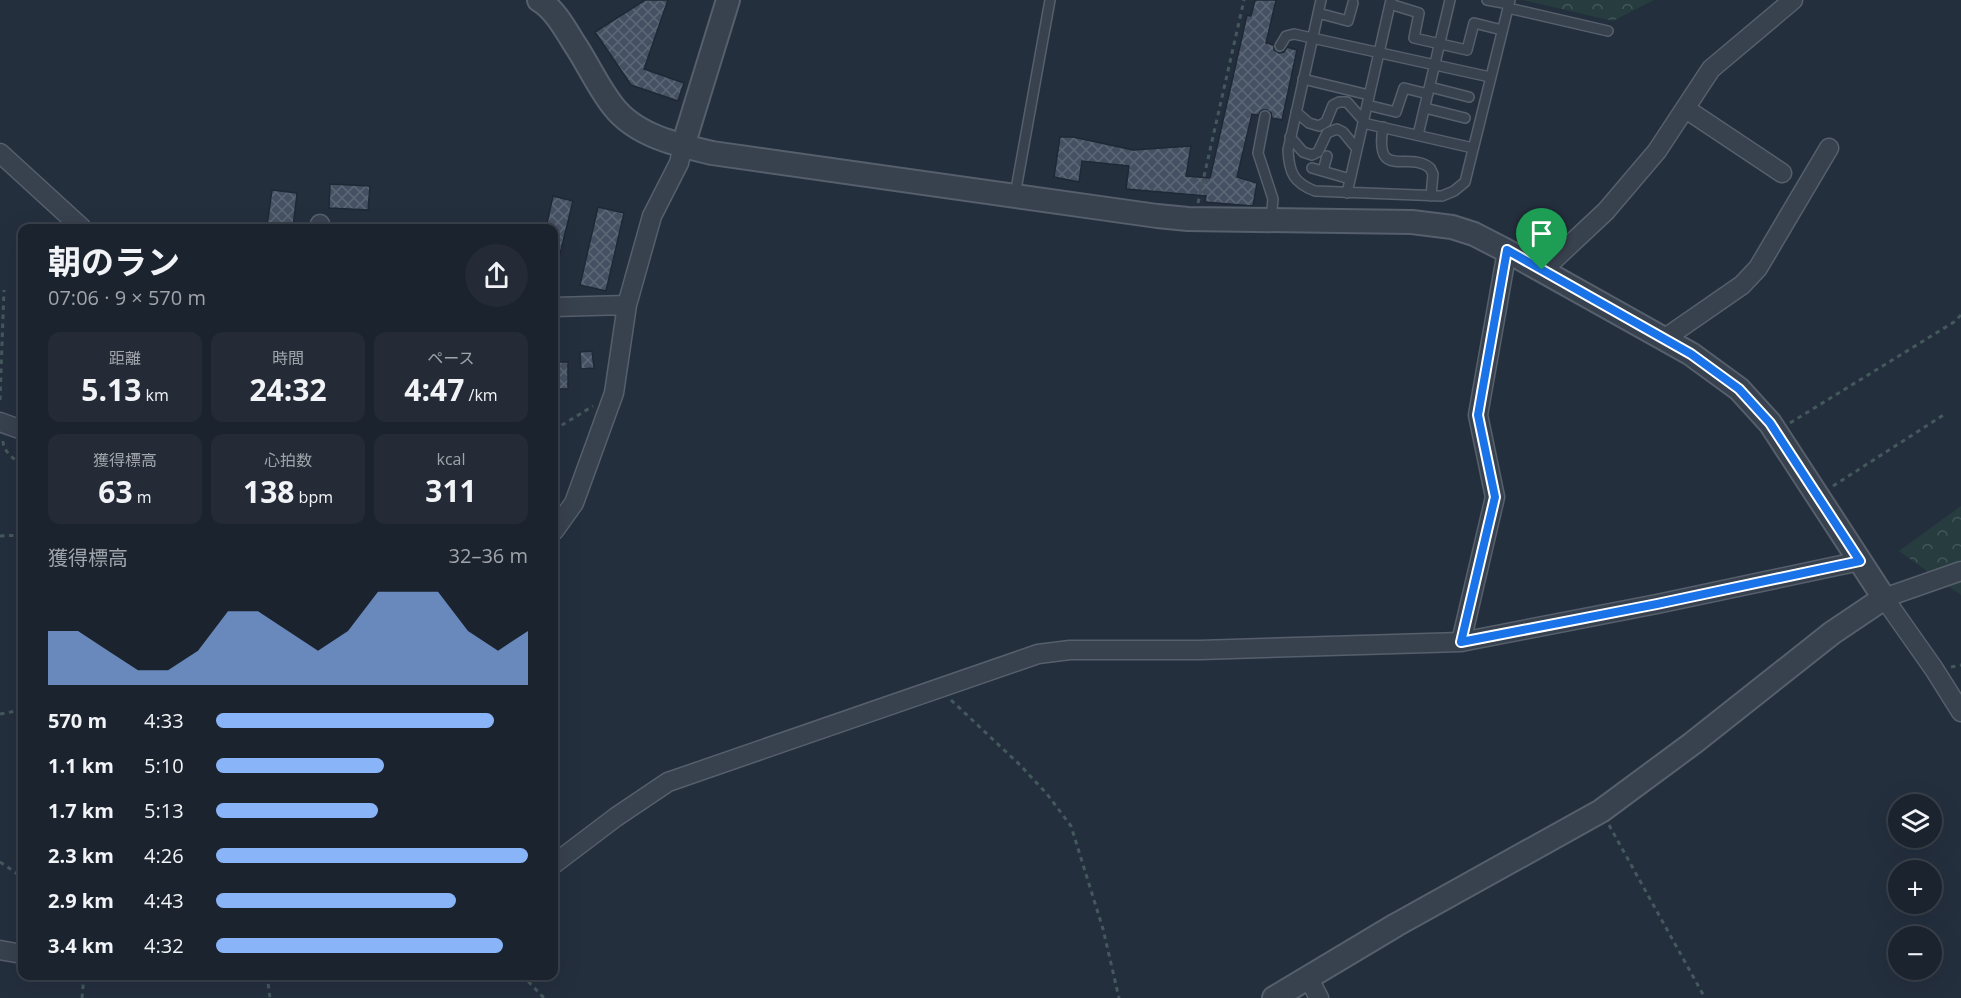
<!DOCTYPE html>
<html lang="ja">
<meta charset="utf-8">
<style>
:root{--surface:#1b232e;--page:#242b36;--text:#f1f3f6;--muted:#a0a4aa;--line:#39404a;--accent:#8ab4f8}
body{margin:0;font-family:"Open Sans","Noto Sans JP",sans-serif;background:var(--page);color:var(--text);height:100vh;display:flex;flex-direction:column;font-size:22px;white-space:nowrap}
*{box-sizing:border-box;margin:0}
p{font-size:20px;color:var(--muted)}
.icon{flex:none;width:33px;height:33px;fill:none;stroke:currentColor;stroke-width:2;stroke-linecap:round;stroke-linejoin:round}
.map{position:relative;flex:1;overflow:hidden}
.panel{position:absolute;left:18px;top:224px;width:540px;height:756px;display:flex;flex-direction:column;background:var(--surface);border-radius:12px;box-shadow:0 6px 24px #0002,0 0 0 2px var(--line)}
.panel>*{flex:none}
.controls{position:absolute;left:1888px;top:794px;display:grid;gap:12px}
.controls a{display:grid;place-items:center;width:54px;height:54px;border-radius:50%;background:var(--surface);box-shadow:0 6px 24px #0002,0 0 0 2px var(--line);font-size:30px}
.pin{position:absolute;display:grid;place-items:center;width:51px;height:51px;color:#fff;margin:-62px -26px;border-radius:50% 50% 50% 0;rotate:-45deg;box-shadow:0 0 6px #0007}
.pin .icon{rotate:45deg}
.round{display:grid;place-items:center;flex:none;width:63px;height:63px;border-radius:32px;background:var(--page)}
.headline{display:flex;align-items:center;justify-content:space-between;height:102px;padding:0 30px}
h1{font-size:33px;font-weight:700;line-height:45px}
.metrics{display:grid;grid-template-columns:repeat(3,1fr);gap:9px;height:102px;padding:6px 30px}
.metrics div{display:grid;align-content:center;border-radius:12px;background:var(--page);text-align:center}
.metrics b{font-size:30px;font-weight:700}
.metrics small{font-size:16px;font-weight:400}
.metrics p{font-size:16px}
.chart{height:168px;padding:12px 30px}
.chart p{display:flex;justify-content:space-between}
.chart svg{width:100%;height:108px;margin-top:6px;fill:var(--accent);opacity:.7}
ul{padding:0 30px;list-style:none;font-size:20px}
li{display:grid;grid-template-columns:96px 72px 1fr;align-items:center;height:45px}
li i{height:15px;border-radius:8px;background:var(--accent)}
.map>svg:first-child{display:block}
</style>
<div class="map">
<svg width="1961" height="998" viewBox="0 0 1961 998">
<defs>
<pattern id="forest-crowns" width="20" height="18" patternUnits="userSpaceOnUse" patternTransform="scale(1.5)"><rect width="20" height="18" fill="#263c3f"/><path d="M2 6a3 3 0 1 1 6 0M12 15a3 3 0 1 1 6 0" fill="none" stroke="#435659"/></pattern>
<pattern id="building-cross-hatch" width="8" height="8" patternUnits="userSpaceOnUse" patternTransform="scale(1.5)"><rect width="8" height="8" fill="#455162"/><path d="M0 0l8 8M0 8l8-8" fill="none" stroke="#5d6877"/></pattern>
</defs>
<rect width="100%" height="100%" fill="#242f3e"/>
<path fill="url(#forest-crowns)" d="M1523 0H1654L1613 21Z
M1961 506V595L1899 551Z"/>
<path fill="url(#building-cross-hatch)" stroke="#1f2835" stroke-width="1.5" d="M645 0H668L644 69 684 83 678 101 631 85 595 32Z
M1255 0H1276L1266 43 1274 45V50L1279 53 1284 52 1287 47 1297 50 1282 120 1272 118 1271 113 1267 110H1262L1258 115 1252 114 1237 177 1257 183 1253 206 1205 202 1206 196 1126 189 1129 166 1082 161 1079 182 1054 177 1060 137H1073L1133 150 1191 146 1186 176 1210 178 1247 15 1251 16Z
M330 184 370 186 368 210 329 208Z
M272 190 297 193 293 228 267 226Z
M553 196 573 201 558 262 554 261V228H546Z
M598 207 624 213 606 291 580 285Z
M592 351 594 368 581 369 580 352Z
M554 362H568V389H554Z"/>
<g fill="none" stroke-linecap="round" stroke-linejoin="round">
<defs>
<path id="service" d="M1321 0 1288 150C1289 173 1294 183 1315 191L1442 196 1454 191 1465 182 1510 0
M1487 0 1509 4
M1390 4 1419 13 1414 38 1467 50 1474 23 1502 30
M1508 8 1608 31
M1318 13 1348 21 1353 3
M1280 46 1286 36 1294 34 1490 77
M1303 79 1369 95
M1430 87 1469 97
M1367 105 1396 112 1404 88 1428 94
M1425 108 1465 118
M1296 112 1309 123 1319 126 1326 122 1333 105 1339 102H1347L1363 120
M1265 116 1258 153 1273 199 1271 220
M1363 123 1473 148
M1383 127C1374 182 1409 150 1430 168L1433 174 1431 196
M1418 135 1450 0
M1290 137 1303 152 1312 155 1318 152 1327 133 1337 129 1343 132 1357 149
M1312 168 1350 179
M1323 171 1327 156
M1347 193 1391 0
M1015 195 1050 0"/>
<path id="minor" d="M1686 109 1782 173
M0 153 82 228
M320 224V228
M1542 271 1606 211 1657 151 1711 69 1793 0
M554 307 627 305
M1664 339 1742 285 1758 268 1829 148
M0 422 22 430
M554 531 574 503 614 393 627 305 652 216 679 163 683 146
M1961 571 1884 598 1934 669 1961 712
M1461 642 1495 497 1478 415 1507 251
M554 864 616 817 668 782 1038 654 1070 650H1200L1461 642 1657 604 1860 561
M0 950 22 954
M1308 977 1319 998"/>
<path id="tertiary" d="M539 0C555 10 564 27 574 43 588 64 598 87 613 106 636 136 678 145 712 153L1157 216 1188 219 1412 222 1452 227 1474 234 1507 251 1691 354 1739 389 1770 423 1884 598 1832 633 1693 743 1601 811 1396 925 1274 998
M683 146 728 0"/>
</defs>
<use href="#service" stroke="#565f6c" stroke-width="12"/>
<use href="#minor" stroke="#565f6c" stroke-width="21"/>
<use href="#tertiary" stroke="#565f6c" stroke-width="26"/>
<path stroke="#44595c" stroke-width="3" stroke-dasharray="4.5 4.5" stroke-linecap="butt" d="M1198 203 1244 0
M0 400 4 290
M1790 423 1954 322 1961 315
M554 430 593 406
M3 441C3 452 15 459 22 466
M1833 486 1945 414
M0 536 22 535
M1951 667 1961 665
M951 700 1020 765 1047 794 1071 826 1103 929 1119 998
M0 714 22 710
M1609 825 1705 998
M0 862 22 877
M267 975 270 998
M522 975 544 998
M82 998 84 975"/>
<use href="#service" stroke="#38414e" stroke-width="9"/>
<use href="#minor" stroke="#38414e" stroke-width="18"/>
<use href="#tertiary" stroke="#38414e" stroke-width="22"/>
</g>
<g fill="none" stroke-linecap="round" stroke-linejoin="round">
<defs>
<path id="route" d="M1507 250 1691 354 1739 389 1770 423 1860 561 1657 604 1461 642 1495 497 1478 415Z"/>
</defs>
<use href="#route" stroke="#fff" stroke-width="12"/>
<use href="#route" stroke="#1a73e8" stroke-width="8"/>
</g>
</svg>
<div class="controls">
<a><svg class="icon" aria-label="layers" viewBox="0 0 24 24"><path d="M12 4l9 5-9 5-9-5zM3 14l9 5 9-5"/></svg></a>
<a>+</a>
<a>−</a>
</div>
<div class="pin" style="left:1542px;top:270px;background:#1e9e55"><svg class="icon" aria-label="arrive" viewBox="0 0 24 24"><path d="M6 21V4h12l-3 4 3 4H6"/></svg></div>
<section class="panel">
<div class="headline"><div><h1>朝のラン</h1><p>07:06 · 9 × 570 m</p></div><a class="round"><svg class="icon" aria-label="share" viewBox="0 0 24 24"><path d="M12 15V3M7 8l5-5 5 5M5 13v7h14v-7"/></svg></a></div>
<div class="metrics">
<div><p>距離</p><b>5.13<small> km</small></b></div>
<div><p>時間</p><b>24:32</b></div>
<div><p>ペース</p><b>4:47<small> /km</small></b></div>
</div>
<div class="metrics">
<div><p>獲得標高</p><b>63<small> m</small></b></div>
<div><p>心拍数</p><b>138<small> bpm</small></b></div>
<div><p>kcal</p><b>311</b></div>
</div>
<div class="chart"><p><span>獲得標高</span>32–36 m</p>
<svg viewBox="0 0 160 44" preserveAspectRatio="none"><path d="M0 44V22L10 22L20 30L30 38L40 38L50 30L60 14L70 14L80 22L90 30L100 22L110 6L120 6L130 6L140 22L150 30L160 22V44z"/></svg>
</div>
<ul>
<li><b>570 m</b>4:33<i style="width:89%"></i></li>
<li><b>1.1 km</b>5:10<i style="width:54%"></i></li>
<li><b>1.7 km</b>5:13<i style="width:52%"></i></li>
<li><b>2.3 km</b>4:26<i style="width:100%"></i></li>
<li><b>2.9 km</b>4:43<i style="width:77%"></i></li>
<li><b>3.4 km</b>4:32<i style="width:92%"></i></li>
</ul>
</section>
</div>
